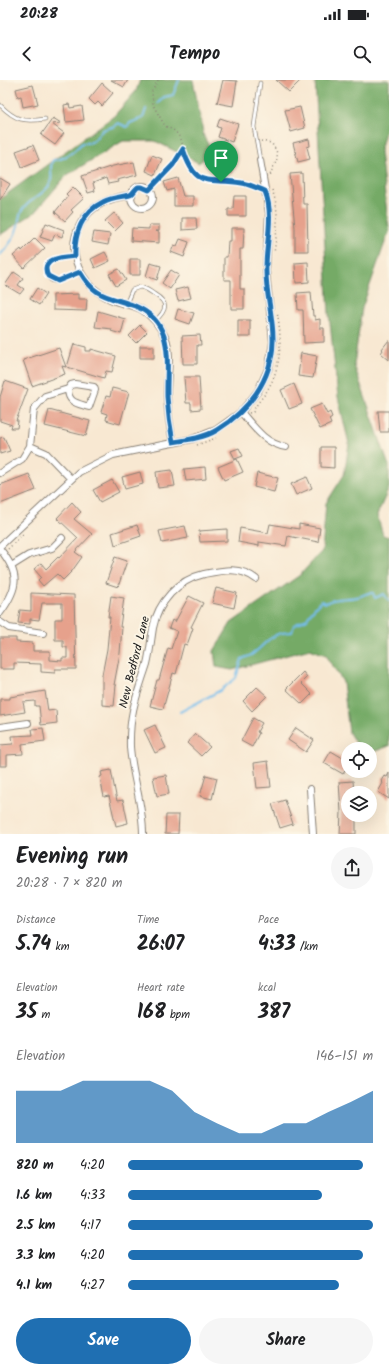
<!DOCTYPE html>
<meta charset="utf-8">
<style>
:root{--surface:#fff;--page:#f6f6f6;--text:#202124;--muted:#757577;--accent:#1f6fb2}
body{margin:0;font-family:Kalam,sans-serif;background:var(--page);color:var(--text);height:100vh;display:flex;flex-direction:column;font-size:15px;white-space:nowrap}
*{box-sizing:border-box;margin:0}
p{font-size:13px;color:var(--muted)}
.icon{flex:none;width:22px;height:22px;fill:none;stroke:currentColor;stroke-width:2;stroke-linecap:round;stroke-linejoin:round}
.map{position:relative;height:754px;overflow:hidden}
.side{display:flex;flex-direction:column;background:var(--surface);flex:1}
.side>*{flex:none}
.controls{position:absolute;left:341px;top:662px;display:grid;gap:8px}
.controls a{display:grid;place-items:center;width:36px;height:36px;border-radius:50%;background:var(--surface);box-shadow:0 4px 16px #0002;font-size:20px}
.pin{position:absolute;display:grid;place-items:center;width:34px;height:34px;color:#fff;margin:-41px -17px;border-radius:50% 50% 50% 0;rotate:-45deg;box-shadow:0 0 4px #0007}
.pin .icon{rotate:45deg}
.round{display:grid;place-items:center;flex:none;width:42px;height:42px;border-radius:21px;background:var(--page)}
.head{display:flex;align-items:center;justify-content:space-between;height:68px;padding:0 16px}
h1{font-size:22px;font-weight:700;line-height:30px}
.metrics{display:grid;grid-template-columns:repeat(3,1fr);gap:6px;height:68px;padding:4px 16px}
.metrics div{display:grid;align-content:center}
.metrics b{font-size:20px;font-weight:700}
.metrics small{font-size:11px;font-weight:400}
.metrics p{font-size:11px}
.chart{height:112px;padding:8px 16px}
.chart p{display:flex;justify-content:space-between}
.chart svg{width:100%;height:72px;margin-top:4px;fill:var(--accent);opacity:.7}
.action{display:flex;gap:8px;margin-top:auto;padding:8px 16px}
.action a{flex:1;height:46px;border-radius:24px;background:var(--accent);color:#fff;font-size:16px;font-weight:700;line-height:46px;text-align:center}
.action a+a{background:var(--page);color:var(--text)}
ul{padding:0 16px;list-style:none;font-size:13px}
li{display:grid;grid-template-columns:64px 48px 1fr;align-items:center;height:30px}
li i{height:10px;border-radius:5px;background:var(--accent)}
.status{display:flex;justify-content:space-between;align-items:center;height:28px;padding:0 20px;background:var(--surface);direction:ltr}
.status svg{height:11px;fill:currentColor}
header{display:flex;justify-content:space-between;align-items:center;height:52px;padding:0 16px;background:var(--surface);font-size:18px;font-weight:700}
.map>svg:first-child{display:block}
</style>
<div class="status"><b>20:28</b><svg viewBox="0 0 49 12"><path d="M0 12V9h3v3zM5 12V6h3v6zM10 12V3h3v9zM15 12V0h3v12zM26 1h20v11H26zM47 4h2v5h-2z"/></svg></div>
<header><svg class="icon" aria-label="back" viewBox="0 0 24 24"><path d="M15 5l-7 7 7 7"/></svg>Tempo<svg class="icon" aria-label="search" viewBox="0 0 24 24"><circle cx="10" cy="10" r="6"/><path d="M15 15l6 6"/></svg></header>
<div class="map">
<svg width="389" height="754" viewBox="0 0 389 754">
<rect width="100%" height="100%" fill="#fcf5e5"/>
<filter id="ink" filterUnits="userSpaceOnUse"><feTurbulence type="fractalNoise" baseFrequency=".025" numOctaves="2"/><feDisplacementMap in="SourceGraphic" scale="8" xChannelSelector="R" yChannelSelector="G"/><feConvolveMatrix kernelMatrix="1 2 1 2 8 2 1 2 1" color-interpolation-filters="sRGB"/></filter>
<filter id="wash" filterUnits="userSpaceOnUse"><feTurbulence type="fractalNoise" baseFrequency=".012" numOctaves="4" result="noise"/><feDisplacementMap in="SourceGraphic" scale="16" xChannelSelector="R" yChannelSelector="G"/><feGaussianBlur stdDeviation="0.9" result="paint"/><feColorMatrix in="noise" values="0 0 0 0 0 0 0 0 0 0 0 0 0 0 0 0 0 1.4 0 .05"/><feComposite in="paint" operator="in"/></filter>
<g filter="url(#wash)">
<rect width="100%" height="100%" fill="#f8e8d2"/>
<path fill="#74aa66" stroke="#486341" d="M140 0H193L204 57 212 71 199 83 155 61H123L67 95 34 133 0 155V119L114 36 136 11Z
M315 0H389V36L380 71 389 151 362 228 354 285 389 386V408L377 435 383 455 389 457V666L373 672 370 671V669L358 667 349 653 343 602 326 575 310 569 232 590 216 587 214 571 231 543 300 495 322 471 326 423 344 395 349 364 338 317 329 234Z"/>
<g fill="none" stroke-linecap="round" stroke-linejoin="round">
<path stroke="#75beed" stroke-width="2" d="M158 23 164 17 173 15 179 0
M0 175C8 167 15 157 18 146 19 140 19 134 23 129 30 119 45 114 50 104 54 97 48 87 53 80 65 80 74 72 82 63 97 64 94 57 103 50 109 47 113 49 118 43L127 47 130 43 143 38 146 29
M180 632 221 610 236 598 242 579C246 577 251 576 254 573 268 562 271 552 292 552L294 545 307 539C307 536 318 524 321 521L326 523C336 516 349 520 361 516 366 514 368 512 373 513L375 518 384 514 389 521"/>
</g>
<g id="blocks">
<path fill="#e6a18c" d="M111 0H128L124 7Z
M223 0 237 1 233 26 217 23Z
M276 0H301L289 12Z
M102 3 113 13 102 26 98 22 95 25 89 19Z
M33 5 38 24 23 27 21 16 18 17 16 9Z
M69 24 70 28 82 26 84 40 66 42 64 25Z
M300 27 305 48 291 52 285 30Z
M53 38 61 43 52 44 64 53 55 65 41 55Z
M220 38 238 44 232 62 218 57 221 48 217 47Z
M309 59 310 66 307 67 310 79 298 82 293 63Z
M33 65 39 80 22 87 16 71Z
M152 75 162 79 155 95 146 91Z
M219 75H233L232 93H219Z
M134 82 137 95 117 100 118 102 108 104 106 98 93 103 95 111 88 113 82 96 113 86Z
M302 93 303 124H307L308 171H295V148L290 94Z
M0 98 10 104 0 120Z
M178 98 183 116H193V126H174V109L167 111 164 102Z
M73 107 84 118 71 130 73 132 65 141 55 132 68 116 66 114Z
M234 116H246V136H228V129H233Z
M114 133 123 143 115 151 105 141Z
M182 138H196L197 149 182 150Z
M46 143 64 150 62 157 55 154 52 161 40 157Z
M149 145H159V151H155L159 152V163L131 161 132 148 149 149Z
M231 148H244L243 169H240V209H244V229H231V200H224V177H227L228 161H231Z
M94 152 110 154 108 165 92 162Z
M35 158 45 168 24 188 13 176 21 169 22 171Z
M180 159 189 162 184 177 171 172 174 165 177 166Z
M105 172 110 181 95 188 91 179Z
M130 179H140V195H130Z
M308 182 309 202 296 203 295 183Z
M150 183 161 186 157 200 146 196Z
M119 189 126 200 116 206 109 194Z
M171 190 179 195 170 209 162 203Z
M14 192 23 198 18 205 24 209 20 214 5 205Z
M188 207 191 218 178 221 175 210Z
M37 208 46 214 39 225 30 219Z
M311 212 313 236H315V240L320 239V248H324V262L304 263 303 230H298L297 213Z
M78 214V219H87L86 231 53 230V215Z
M178 229 194 233 190 244 175 239Z
M98 231 125 239 121 254 111 251 112 249 95 247Z
M238 240H250V257H238Z
M140 245 147 252 136 263 129 256Z
M200 255 201 265H197V284H183L182 256Z
M389 260V280L381 273 383 270 382 269Z
M74 264 86 267V271H91V269L116 276 112 292 106 291 104 298 67 287Z
M140 266H154V278H140Z
M59 268 66 287 62 286 65 294 32 306 23 280Z
M301 273 317 276 313 298 298 296Z
M184 297H199L201 329 191 330V323H186Z
M5 301 28 309 16 341H18L17 348H11L12 345 0 341V317Z
M294 304 302 324 289 329 281 310Z
M112 308 129 312 120 344 106 340 107 334 101 332 106 316 110 317Z
M322 324 327 334 330 332 332 337 329 339 331 344 320 349 310 329Z
M49 330 90 341 86 356 45 346Z
M378 331H389V352H380Z
M4 357 10 371 0 374V358Z
M321 367H334V388L321 387Z
M239 368 243 376 235 379 231 371Z
M237 379 243 392 224 400 218 387Z
M205 387 206 399 186 401 184 389Z
M172 390 175 406 158 408 156 392Z
M140 392 143 404 125 409 122 397Z
M257 393 278 398 274 412 254 407Z
M29 394 36 410 0 424V405Z
M307 397 312 408 296 415 291 404Z
M112 400 119 412 100 422 93 410Z
M72 422 81 432 74 439 92 454 75 472 82 477 72 491 63 500 57 494 43 506 38 500 41 497 34 489 41 483 46 489 58 477 59 478 78 458 57 438Z
M270 444 299 449V444L320 448 318 462 288 456 286 466 259 462V466L238 462 240 448 268 453Z
M137 445 141 456 115 465 112 453Z
M185 446 188 458 162 463 159 451Z
M227 449V461L200 462 199 451Z
M115 477 127 481 118 507 106 503Z
M216 508 237 513 234 528 212 523Z
M31 513 74 515 76 589H55V593L41 592V584L14 583V589H0V558H16V562L33 563V571H50V580L62 581V578H67V567H63V560H55V539H62V523H42L39 540 30 539V544L18 543 20 530 31 531Z
M111 516 124 518 120 547H122L120 573 114 605H116L114 626 102 625V595L107 569 110 537H108Z
M189 516 203 523 191 547 193 548 187 565 184 564 176 594 173 593 163 629 150 626 157 600H159L168 568 171 569 177 551 169 548 172 540 175 542Z
M303 592 307 597 301 603 312 614 302 624 286 609Z
M257 607 267 616 252 631 243 621Z
M45 611 48 631 56 630 57 643 41 645 39 626H35V621L23 622 25 632 0 636V619H10V617Z
M253 638 262 643 257 652 259 653 252 667 241 661Z
M155 645 166 668 155 673 144 650Z
M43 648 45 661 22 664 23 674 7 675V686H0V665L13 664 12 656 33 655 32 649Z
M296 648 314 660 306 672 288 660Z
M195 654 210 667 201 676 187 663Z
M331 671 348 681V686L343 694 324 683Z
M268 681 271 707 257 708 254 683Z
M111 690 117 721 123 720 128 743 116 746 109 716 104 717 100 697 102 696 101 692Z
M389 693V719L378 712 383 703 381 701 384 696 387 697Z
M166 695 169 714 157 716 153 697Z
M206 695 217 698 212 719 200 716Z
M353 701 354 713H348V735H356V754H340L341 732 339 702Z
M285 720 293 744 280 748 272 724Z
M166 735H179L178 754H165Z"/>
</g>
</g>
<g filter="url(#ink)">
<use href="#blocks" fill-opacity="0" stroke="#8a8277" stroke-width="1"/>
<g fill="none" stroke-linecap="round" stroke-linejoin="round">
<defs>
<path id="service" d="M0 25C16 41 24 42 45 39
M260 80 254 47 260 3
M75 176 51 180C44 186 45 203 58 201 65 200 73 194 80 191
M126 224 132 210 140 207C145 208 150 211 154 214 169 223 167 230 155 241"/>
<path id="minor" d="M131 117a11 11 0 1 1 22 0a11 11 0 1 1-22 0Z
M132 115C111 117 92 124 81 143 64 173 81 205 110 219 120 224 131 224 141 229 152 236 160 246 165 257 173 274 166 299 167 317 168 332 170 348 173 362
M241 332C254 347 265 364 286 367
M30 366 34 329 45 316 68 309 71 305 75 304 94 307 95 310 89 327C77 323 68 323 68 309
M0 393 22 379 30 366 46 373 71 399
M0 466 79 392 113 375 192 359 216 350 241 332 258 311 269 287 273 262 266 191 269 133 260 80
M0 469C20 494 19 507 0 533
M13 485 29 475 52 468 62 458
M0 542 9 548 43 553
M0 647 28 643
M310 709 313 754
M143 754C143 724 132 696 130 667 129 633 137 615 147 584 150 572 151 560 153 548 158 522 178 500 204 494 223 490 240 486 256 499"/>
</defs>
<use href="#service" stroke="#8a8277" stroke-width="4.5"/>
<use href="#minor" stroke="#8a8277" stroke-width="8"/>
<path stroke="#8a8277" stroke-width="1.5" stroke-dasharray="1 3" stroke-linecap="butt" d="M158 0 152 11 153 25 165 46 175 51 181 59 185 75 195 96 205 101 242 103 259 109
M261 61 271 63C284 78 273 83 270 96
M149 110 173 85 183 69
M272 110C280 130 277 152 274 173
M249 333 253 332C256 323 264 317 268 309 282 285 282 258 277 231
M197 365 216 358
M8 469 25 452"/>
<use href="#service" stroke="#fff" stroke-width="3"/>
<use href="#minor" stroke="#fff" stroke-width="6"/>
</g>
</g>
<g fill="none" stroke-linecap="round" stroke-linejoin="round" filter="url(#ink)">
<defs>
<path id="route" d="M183 69C196 110 207 97 242 103 249 104 257 108 265 111 275 137 265 166 266 192 266 216 274 239 273 262 272 300 248 331 217 350 204 358 187 360 173 362 170 347 168 332 167 317 166 282 176 243 135 226 109 216 96 219 80 192L58 201 48 196C39 178 63 177 75 176 74 154 82 132 103 122 112 117 121 117 130 115 133 114 135 109 138 107H142L149 110 173 85Z"/>
</defs>
<use href="#route" stroke="#fff" stroke-width="8"/>
<use href="#route" stroke="#1f6fb2" stroke-width="5"/>
</g>
<g text-anchor="middle" stroke-width="4" stroke-linejoin="round" paint-order="stroke">
<g font-size="12" fill="#1c1c1c" stroke="#fcf5e5">
<text transform="translate(134 582) rotate(-76)" y="4">New Bedford Lane</text>
</g>
</g>
</svg>
<div class="controls">
<a><svg class="icon" aria-label="locate" viewBox="0 0 24 24"><circle cx="12" cy="12" r="6"/><path d="M12 2v4M12 18v4M2 12h4M18 12h4"/></svg></a>
<a><svg class="icon" aria-label="layers" viewBox="0 0 24 24"><path d="M12 4l9 5-9 5-9-5zM3 14l9 5 9-5"/></svg></a>
</div>
<div class="pin" style="left:221px;top:102px;background:#1e9e55"><svg class="icon" aria-label="arrive" viewBox="0 0 24 24"><path d="M6 21V4h12l-3 4 3 4H6"/></svg></div>
</div>
<section class="side">
<div class="head"><div><h1>Evening run</h1><p>20:28 · 7 × 820 m</p></div><a class="round"><svg class="icon" aria-label="share" viewBox="0 0 24 24"><path d="M12 15V3M7 8l5-5 5 5M5 13v7h14v-7"/></svg></a></div>
<div class="metrics">
<div><p>Distance</p><b>5.74<small> km</small></b></div>
<div><p>Time</p><b>26:07</b></div>
<div><p>Pace</p><b>4:33<small> /km</small></b></div>
</div>
<div class="metrics">
<div><p>Elevation</p><b>35<small> m</small></b></div>
<div><p>Heart rate</p><b>168<small> bpm</small></b></div>
<div><p>kcal</p><b>387</b></div>
</div>
<div class="chart"><p><span>Elevation</span>146–151 m</p>
<svg viewBox="0 0 160 44" preserveAspectRatio="none"><path d="M0 44V12L10 12L20 12L30 6L40 6L50 6L60 6L70 12L80 25L90 32L100 38L110 38L120 32L130 32L140 25L150 19L160 12V44z"/></svg>
</div>
<ul>
<li><b>820 m</b>4:20<i style="width:96%"></i></li>
<li><b>1.6 km</b>4:33<i style="width:79%"></i></li>
<li><b>2.5 km</b>4:17<i style="width:100%"></i></li>
<li><b>3.3 km</b>4:20<i style="width:96%"></i></li>
<li><b>4.1 km</b>4:27<i style="width:86%"></i></li>
</ul>
<div class="action"><a>Save</a><a>Share</a></div>
</section>
